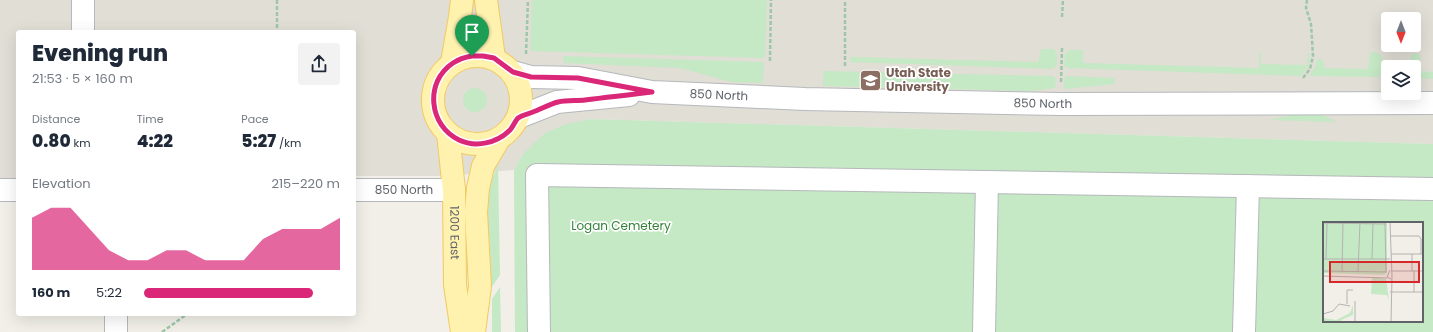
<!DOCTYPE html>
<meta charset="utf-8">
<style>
:root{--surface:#fff;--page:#f2f2f3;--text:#1f2937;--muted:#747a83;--accent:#db2777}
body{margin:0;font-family:Poppins,sans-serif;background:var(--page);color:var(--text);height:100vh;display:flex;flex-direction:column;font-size:15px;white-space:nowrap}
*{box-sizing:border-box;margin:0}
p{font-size:13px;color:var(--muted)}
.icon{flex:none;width:22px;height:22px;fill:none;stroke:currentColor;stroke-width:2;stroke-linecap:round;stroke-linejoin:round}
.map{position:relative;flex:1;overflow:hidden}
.panel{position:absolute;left:16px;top:30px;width:340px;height:286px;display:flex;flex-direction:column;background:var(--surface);border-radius:4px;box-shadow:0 4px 16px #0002}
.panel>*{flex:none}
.needle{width:26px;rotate:180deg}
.fabs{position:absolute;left:1381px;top:12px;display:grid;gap:8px}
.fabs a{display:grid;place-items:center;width:40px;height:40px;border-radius:4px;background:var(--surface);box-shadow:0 4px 16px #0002;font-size:20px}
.pin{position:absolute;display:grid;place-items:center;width:34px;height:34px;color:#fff;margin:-41px -17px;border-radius:50% 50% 50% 0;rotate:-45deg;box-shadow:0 0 4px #0007}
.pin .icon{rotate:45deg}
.round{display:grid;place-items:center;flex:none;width:42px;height:42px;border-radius:4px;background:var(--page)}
.head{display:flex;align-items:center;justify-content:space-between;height:68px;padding:0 16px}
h1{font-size:22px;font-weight:800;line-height:30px}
.stats{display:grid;grid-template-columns:repeat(3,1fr);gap:6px;height:68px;padding:4px 16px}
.stats div{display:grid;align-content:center}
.stats b{font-size:17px;font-weight:800}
.stats small{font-size:11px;font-weight:400}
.stats p{font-size:11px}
.chart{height:112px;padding:8px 16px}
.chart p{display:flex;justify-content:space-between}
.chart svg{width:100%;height:72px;margin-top:4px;fill:var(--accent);opacity:.7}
ul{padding:0 16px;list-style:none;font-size:13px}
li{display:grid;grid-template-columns:64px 48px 1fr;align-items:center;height:30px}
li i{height:10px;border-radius:5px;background:var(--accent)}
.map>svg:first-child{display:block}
</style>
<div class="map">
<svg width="1433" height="332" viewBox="0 0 1433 332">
<rect width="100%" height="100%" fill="#f1efe8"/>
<path fill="#e1ded6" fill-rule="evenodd" d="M0 0H1433V144L591 119 523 154 514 170 446 176H354V32H18V178H0ZM1388 19H1414V45H1388ZM1388 67H1414V93H1388Z"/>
<path fill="#c5e8c5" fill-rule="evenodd" d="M532 0H767L765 58 530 51Z
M1041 49H1054L1057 55V65L1053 69 850 62V57L1038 62Z
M1069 50H1083V63L1259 68V53L1261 51V64L1307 65 1308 52C1314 61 1306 69 1301 76L1067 68 1064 65 1065 55Z
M1373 52C1387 54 1384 66 1379 77L1309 76 1316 66V61L1321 58 1324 63V68L1368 69 1370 53Z
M1416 53 1420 55V71L1433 72V79L1414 78V67H1410L1411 56 1412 54Z
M563 56 764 62 763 83 731 82 680 68 564 63Z
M823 71 1053 76 1056 79 1055 88 1031 91 823 86Z
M1067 76 1114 78 1115 84 1064 89V80Z
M463 100a12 12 0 1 1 24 0a12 12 0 1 1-24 0Z
M1301 113H1320L1336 122 1270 120Z
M591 119 1433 144V332H515L514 170 523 154 545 133 566 124ZM1324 223H1422V321H1324Z
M498 165 500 275 491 288 490 246 486 218 487 196 491 181Z
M500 287 501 332H492V299Z"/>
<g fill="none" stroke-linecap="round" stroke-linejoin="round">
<defs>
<g id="minor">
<path d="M83 0V32"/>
<path id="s1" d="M513 72 531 77 578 78 652 92 805 99 1060 104 1433 103"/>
<path d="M519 117 557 102 629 95"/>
<path d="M0 190H18"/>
<path id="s2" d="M354 190H454"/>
<path d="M116 314V332"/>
<path d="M539 332 537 175 1433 189"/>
<path d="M984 332 987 182"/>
<path d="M1244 332 1248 186"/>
</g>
<g id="major">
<path d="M486 0 494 58"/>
<circle cx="477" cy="100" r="44"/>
<path d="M452 63 460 17 462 0"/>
<path id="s3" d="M448 133 454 190 455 285 462 332"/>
<path d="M474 332 480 286 476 212 478 188 483 166 499 139"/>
</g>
</defs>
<use href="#minor" stroke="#b5b8bc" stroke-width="24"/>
<use href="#major" stroke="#f2c960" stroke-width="24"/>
<path stroke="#9cc7a9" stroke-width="2.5" stroke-dasharray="4 2" stroke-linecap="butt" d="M277 0V32
M1062 17 1063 0
M526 54 528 0
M770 61 771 0
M845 66V0
M1303 78 1310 69 1313 56 1311 24 1306 8 1307 0
M1061 82 1062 48
M162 332 187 314"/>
<use href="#minor" stroke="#fff" stroke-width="22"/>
<use href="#major" stroke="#fff2af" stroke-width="22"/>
</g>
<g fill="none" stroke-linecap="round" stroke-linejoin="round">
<defs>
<path id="route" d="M472 56H483L494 58 513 72 531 77 578 78 652 92C630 95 608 97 585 100 577 101 567 100 558 102 550 104 541 109 533 112 528 114 522 115 518 118 515 121 513 127 510 130 497 143 476 148 459 140 429 126 424 82 453 63 459 59 466 57 472 56Z"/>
</defs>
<use href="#route" stroke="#fff" stroke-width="8"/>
<use href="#route" stroke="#db2777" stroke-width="5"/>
</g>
<defs>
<symbol id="university-square" viewBox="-11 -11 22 22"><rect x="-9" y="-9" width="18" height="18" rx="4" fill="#8d6e63" stroke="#fff"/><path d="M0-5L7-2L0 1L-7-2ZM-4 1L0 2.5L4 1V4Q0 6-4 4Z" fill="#fff"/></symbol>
</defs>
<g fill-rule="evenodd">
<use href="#university-square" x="858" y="68" width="25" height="25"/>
</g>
<g text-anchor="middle" stroke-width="3.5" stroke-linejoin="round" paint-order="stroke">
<g font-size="12" font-weight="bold" fill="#785e54" stroke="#fff" text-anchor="start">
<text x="886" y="77">Utah State<tspan x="886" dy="14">University</tspan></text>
</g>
<g font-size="12" fill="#5f6368" stroke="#fff">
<text dy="4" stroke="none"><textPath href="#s1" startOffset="208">850 North</textPath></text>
<text dy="4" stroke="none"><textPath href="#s1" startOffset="532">850 North</textPath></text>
<text dy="4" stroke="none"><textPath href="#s2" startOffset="50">850 North</textPath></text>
<text dy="4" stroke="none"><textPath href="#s3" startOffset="100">1200 East</textPath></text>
</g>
<g font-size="12" fill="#348238" stroke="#fff">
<text x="621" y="230">Logan Cemetery</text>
</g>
</g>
<g transform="translate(1323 222)">
<rect width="100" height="100" fill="#f1efe8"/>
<path d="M0 0H64V51L60 53 0 51ZM49 55 63 57 66 78 64 73 48 72ZM30 83V93L18 98 19 100H0V96L13 98 27 91Z" fill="#c5e8c5"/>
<path fill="none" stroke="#b3b3b1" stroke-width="1" d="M67 0 69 54 68 100M0 1 63 2M67 14H96L98 17V32M68 32H100M89 32V49M0 37H67M3 37 4 1M49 37 50 1M67 48 64 55 68 57M0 49 63 50 62 0M19 49 20 0M35 49 37 0M68 49H100M91 49V70M0 54 64 56M67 70H100M32 79V100M24 82V68H30M0 92 10 89 16 82 27 84"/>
<path fill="#d62828" fill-opacity="0.15" stroke="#d62828" stroke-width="2" d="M7 40H96V60H7Z"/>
<rect width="100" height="100" fill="none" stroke="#5f6368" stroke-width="2"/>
</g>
</svg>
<div class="fabs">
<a><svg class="needle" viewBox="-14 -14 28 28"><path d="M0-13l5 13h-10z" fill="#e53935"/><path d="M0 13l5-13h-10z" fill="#747a83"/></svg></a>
<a><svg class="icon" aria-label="layers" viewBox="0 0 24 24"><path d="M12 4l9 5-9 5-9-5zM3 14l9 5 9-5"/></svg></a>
</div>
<div class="pin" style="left:472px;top:56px;background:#1e9e55"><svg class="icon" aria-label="arrive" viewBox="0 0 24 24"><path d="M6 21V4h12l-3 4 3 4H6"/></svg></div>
<section class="panel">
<div class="head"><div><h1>Evening run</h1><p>21:53 · 5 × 160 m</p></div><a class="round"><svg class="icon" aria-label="share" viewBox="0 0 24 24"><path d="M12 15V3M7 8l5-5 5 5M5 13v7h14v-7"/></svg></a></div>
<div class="stats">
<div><p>Distance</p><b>0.80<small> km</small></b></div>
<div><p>Time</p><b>4:22</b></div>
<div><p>Pace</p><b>5:27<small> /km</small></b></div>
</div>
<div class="chart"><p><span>Elevation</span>215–220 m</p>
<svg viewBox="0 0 160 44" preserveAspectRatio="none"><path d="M0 44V12L10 6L20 6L30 19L40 32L50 38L60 38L70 32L80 32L90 38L100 38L110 38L120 25L130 19L140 19L150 19L160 12V44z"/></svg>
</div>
<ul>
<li><b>160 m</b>5:22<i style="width:86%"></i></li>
</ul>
</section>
</div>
